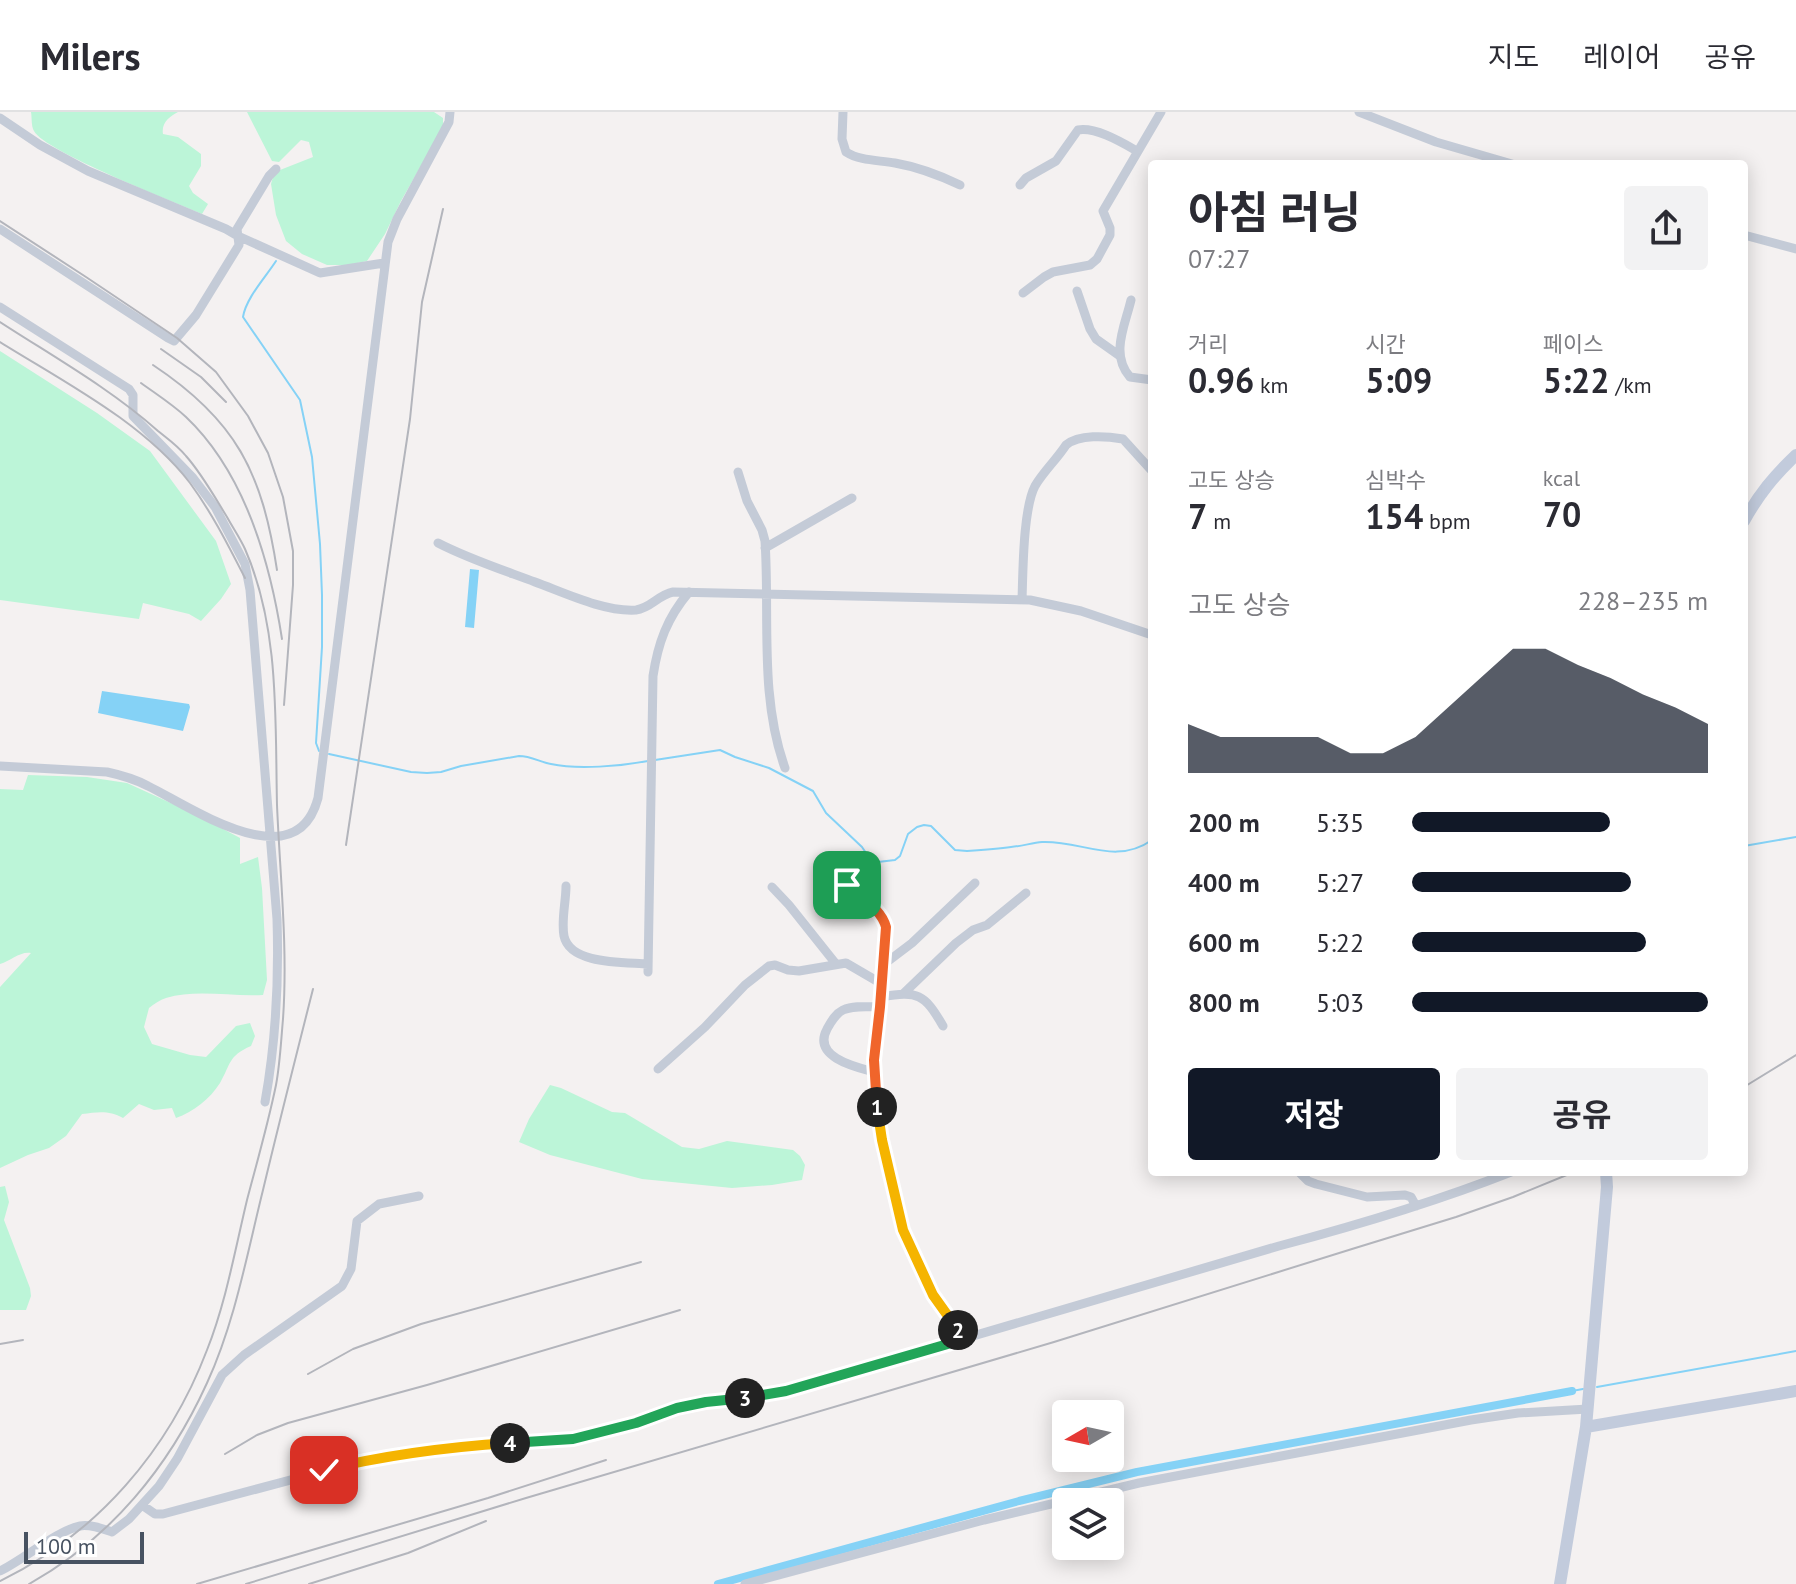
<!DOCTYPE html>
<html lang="ko">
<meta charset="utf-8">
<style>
:root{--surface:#fff;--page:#f2f2f3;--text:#2b2b33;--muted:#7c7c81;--line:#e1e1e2;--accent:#111827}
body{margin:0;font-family:"PT Sans","Noto Sans KR",sans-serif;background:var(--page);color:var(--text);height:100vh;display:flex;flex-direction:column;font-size:30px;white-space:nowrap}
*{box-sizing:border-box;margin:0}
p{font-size:26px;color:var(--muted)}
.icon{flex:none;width:44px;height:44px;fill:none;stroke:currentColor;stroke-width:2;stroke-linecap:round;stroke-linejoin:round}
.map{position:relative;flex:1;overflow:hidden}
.panel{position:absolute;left:1148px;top:48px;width:600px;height:1016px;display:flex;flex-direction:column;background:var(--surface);border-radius:8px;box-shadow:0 4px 20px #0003}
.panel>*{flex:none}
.needle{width:52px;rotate:261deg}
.tools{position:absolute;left:1052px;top:1288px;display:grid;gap:16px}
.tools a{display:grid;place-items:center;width:72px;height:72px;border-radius:8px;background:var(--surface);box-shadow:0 4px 20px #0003;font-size:40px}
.scale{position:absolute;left:24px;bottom:20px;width:120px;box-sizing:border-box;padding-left:8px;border:4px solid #475261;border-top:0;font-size:22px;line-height:28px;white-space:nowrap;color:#475261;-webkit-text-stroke:6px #fff;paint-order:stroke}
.pin{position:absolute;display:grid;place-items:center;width:68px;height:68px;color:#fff;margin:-34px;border-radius:16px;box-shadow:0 4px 12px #0006}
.km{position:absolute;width:40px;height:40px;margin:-20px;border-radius:50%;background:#222;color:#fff;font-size:22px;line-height:40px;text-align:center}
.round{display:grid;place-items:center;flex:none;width:84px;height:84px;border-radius:8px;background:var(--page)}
.head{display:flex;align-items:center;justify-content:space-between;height:136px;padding:0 40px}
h1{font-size:44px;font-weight:700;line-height:60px}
.metrics{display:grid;grid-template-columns:repeat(3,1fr);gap:12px;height:136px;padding:8px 40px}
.metrics div{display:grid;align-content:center}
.metrics b{font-size:34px;font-weight:700}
.metrics small{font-size:22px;font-weight:400}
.metrics p{font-size:22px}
.chart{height:224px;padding:16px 40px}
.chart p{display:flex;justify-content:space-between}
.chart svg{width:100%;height:144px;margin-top:8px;fill:var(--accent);opacity:.7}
.primary-button{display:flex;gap:16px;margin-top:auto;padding:16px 40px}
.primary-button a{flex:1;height:92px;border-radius:8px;background:var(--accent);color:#fff;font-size:32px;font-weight:700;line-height:92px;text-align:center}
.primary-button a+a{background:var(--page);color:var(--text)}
ul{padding:0 40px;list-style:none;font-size:26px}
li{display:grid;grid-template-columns:128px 96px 1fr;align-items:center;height:60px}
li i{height:20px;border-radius:10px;background:var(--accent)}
header{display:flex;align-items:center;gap:48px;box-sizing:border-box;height:112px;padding:0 40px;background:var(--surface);border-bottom:2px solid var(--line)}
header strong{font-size:38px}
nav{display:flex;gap:44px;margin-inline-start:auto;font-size:28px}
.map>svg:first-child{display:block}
</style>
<header>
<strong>Milers</strong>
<nav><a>지도</a><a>레이어</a><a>공유</a></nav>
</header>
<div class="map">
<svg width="1796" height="1472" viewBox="0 0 1796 1472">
<rect width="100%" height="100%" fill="#f4f1f1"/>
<path fill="#bcf5d8" d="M31 0H178C170 4 161 11 163 22L178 25 201 42V54L189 74 193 81 208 92 202 102C174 90 44 39 34 19 31 14 32 5 31 0Z
M247 0H434L443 6V15L401 89 385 122 367 149 348 153H327L302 142 286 129 276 103 271 72 273 65 280 58 313 45 309 30 301 28 279 50 272 49Z
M0 239 97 301 150 339 216 429 231 472 221 487 201 509 189 502 143 491 139 507 0 488Z
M28 663 87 665 127 671 195 702 240 726V752L258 745 262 776 267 868 263 883C232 885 196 877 166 886 160 888 154 892 149 896L144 915 152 932 190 943 206 945 236 914 250 911 255 924 251 934C228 944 231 952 220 971 210 987 193 1000 176 1006L172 996 154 998 139 992 123 1006C109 998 98 1000 82 1002L66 1024 49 1036 28 1043 0 1056V875L31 841C20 839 11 849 0 852V677L23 678Z
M550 973 561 976 612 1000 625 1001 682 1035 699 1037 727 1029 793 1038 800 1044 805 1053 802 1068 772 1073 732 1076 642 1067 550 1043 519 1030 529 1007Z
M5 1074 9 1090 4 1108 30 1176 31 1184 26 1198H0V1075Z"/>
<path fill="#85d2f6" d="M470 457 479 458 474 516 465 515Z
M102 579 189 592 190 595 183 619 98 601Z"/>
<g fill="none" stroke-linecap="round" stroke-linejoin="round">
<path stroke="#85d2f6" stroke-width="2" d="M276 149C265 166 246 186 243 205L300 288 312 345 320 432 322 483V535L316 631 319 639
M329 642 411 660 427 661 441 660 461 654 519 644C531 644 540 650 551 652 578 658 621 654 648 649
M655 648 720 638 735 645 769 656 813 679 826 701 862 735 870 747 878 750 895 748 900 744 908 722 917 715 924 713 931 714 955 738 967 739C982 738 997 737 1011 735 1022 734 1032 731 1042 730 1081 728 1115 754 1152 728
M1744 734 1796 725
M1597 1275 1796 1239
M1572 1279 1583 1277"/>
<path stroke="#85d2f6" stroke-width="8" d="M718 1472 1019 1389 1137 1360 1572 1279"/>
<path stroke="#c4cbd7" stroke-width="9" d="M843 0 842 27 846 40C860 49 878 48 895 51 918 55 939 63 960 73
M1359 0 1436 30 1512 52
M0 6 40 33 88 59 226 117 238 124 320 161 384 151
M1020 73 1026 66 1056 49 1078 18C1096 15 1121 30 1137 39
M0 117 168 226 174 229 196 203 239 133 237 117 269 64 276 57
M1744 123 1796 137
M1077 179 1090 217 1096 227 1120 244
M1023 181 1044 165 1053 160 1090 153 1097 147 1110 123V116L1103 99 1161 0
M1131 188C1125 214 1110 242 1130 265L1152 268
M0 195 129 277 133 283V304L193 366 215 395 245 452 250 478 277 807C279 869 276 929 265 990
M738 360 747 389 762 418 765 429C770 504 759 584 785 656
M438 431C469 447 503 458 535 470 565 481 604 500 636 498 651 496 658 483 673 480L1030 488 1081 499 1152 523
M765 436 852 386
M1022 488C1023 460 1023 397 1035 374 1043 360 1057 347 1066 333 1079 322 1106 324 1123 327L1152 359
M0 654 107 660C121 663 135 667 148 674 191 695 296 769 318 686L388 130 397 107 449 10 450 0
M837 761C842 768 848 776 855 782 867 793 880 797 886 815L880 895 874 948 877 1002 903 1118 933 1183 965 1227
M566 774C566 790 561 808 564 824 570 853 625 850 648 852
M772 775 789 793 836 852
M883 853 912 831 975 771
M648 860 653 564C658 531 667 506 689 480
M904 881 956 831 973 818 987 813 1026 781
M881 885C918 879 924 881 943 914
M658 957 705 915 745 873 769 854 775 853 788 858 799 859 846 851 882 872
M874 960C855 955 812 945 827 917 831 910 835 902 843 898 854 893 869 895 880 895
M1299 1060 1308 1069 1316 1072 1367 1085 1405 1083 1411 1085 1416 1094
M142 1393 155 1402H163L358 1350 429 1338 573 1327 636 1311 677 1296 706 1290 786 1279 1279 1134C1358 1113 1435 1090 1511 1060
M0 1459C23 1448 58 1418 80 1414 90 1412 103 1417 112 1420L129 1407 159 1374 177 1347 222 1263 244 1243 342 1174 351 1157 357 1109 379 1092 419 1084
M745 1472 984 1408 1139 1371 1471 1308 1518 1301 1588 1297"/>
<path stroke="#c2cbdc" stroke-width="12" d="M1744 409C1759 382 1774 364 1796 343
M1586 1315 1796 1279
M1560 1472 1586 1315 1607 1075 1606 1060"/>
<path stroke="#b3b5bc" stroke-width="2" d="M0 109 86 165 177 226 216 260 248 304 268 341 283 385 293 439V473L284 593
M0 210C54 245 111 277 158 319 168 327 178 334 186 344 202 362 214 384 227 405 233 416 240 426 245 437 280 517 275 608 277 693 280 764 288 836 283 907 281 929 280 952 276 973 268 1012 257 1050 247 1088 235 1138 226 1190 207 1238 169 1338 97 1422 0 1469
M0 230C64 270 143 310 190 371 212 401 228 433 245 466
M161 237 201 265 226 290
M153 253C236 308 262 360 277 458
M141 271C156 282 172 292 186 305 244 360 270 449 282 527
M346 733 410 307 422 190 443 97
M1744 975 1796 943
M0 1232 23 1228
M308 1262 353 1237 421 1212 641 1150
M225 1342 257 1323 288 1311 427 1273 680 1198
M29 1472C110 1427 169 1355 207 1271 235 1210 247 1142 263 1078 279 1011 296 944 313 877
M197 1472 488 1386 606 1348
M246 1472 526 1386 1054 1230 1352 1137 1456 1105 1513 1085 1574 1060
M309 1472 408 1441 486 1409"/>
</g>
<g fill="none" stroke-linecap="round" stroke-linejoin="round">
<defs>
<path id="split-1" d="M847 773C860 788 880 794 886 815L880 895 874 948 877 995"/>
<path id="split-2" d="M877 995 882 1028 903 1118 933 1183 958 1218"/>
<path id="split-3" d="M745 1286 786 1279 965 1227 958 1218"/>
<path id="split-4" d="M510 1331 573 1327 636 1311 677 1296 706 1290 745 1286"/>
<path id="split-5" d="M324 1358C386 1343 447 1335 510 1331"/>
</defs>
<use href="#split-1" stroke="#fff" stroke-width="16"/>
<use href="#split-2" stroke="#fff" stroke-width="16"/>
<use href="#split-3" stroke="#fff" stroke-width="16"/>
<use href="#split-4" stroke="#fff" stroke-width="16"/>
<use href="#split-5" stroke="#fff" stroke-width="16"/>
<use href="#split-1" stroke="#f0652b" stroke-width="10"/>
<use href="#split-2" stroke="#f5b400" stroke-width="10"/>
<use href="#split-3" stroke="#22a559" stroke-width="10"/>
<use href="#split-4" stroke="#22a559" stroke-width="10"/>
<use href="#split-5" stroke="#f5b400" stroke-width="10"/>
</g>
</svg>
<div class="tools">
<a><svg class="needle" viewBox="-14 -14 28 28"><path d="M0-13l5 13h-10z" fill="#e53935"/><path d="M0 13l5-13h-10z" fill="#7c7c81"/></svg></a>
<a><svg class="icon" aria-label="layers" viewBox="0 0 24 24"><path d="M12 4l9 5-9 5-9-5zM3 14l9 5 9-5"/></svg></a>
</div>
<div class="scale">100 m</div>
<div class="pin" style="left:847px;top:773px;background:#1e9e55"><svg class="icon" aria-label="arrive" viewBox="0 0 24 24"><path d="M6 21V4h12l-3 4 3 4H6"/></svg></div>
<div class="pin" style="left:324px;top:1358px;background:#d93025"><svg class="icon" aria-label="check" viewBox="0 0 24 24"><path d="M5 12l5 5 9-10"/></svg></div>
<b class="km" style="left:877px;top:995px">1</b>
<b class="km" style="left:958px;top:1218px">2</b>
<b class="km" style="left:745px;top:1286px">3</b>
<b class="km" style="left:510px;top:1331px">4</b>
<section class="panel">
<div class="head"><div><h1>아침 러닝</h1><p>07:27</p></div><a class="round"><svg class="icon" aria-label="share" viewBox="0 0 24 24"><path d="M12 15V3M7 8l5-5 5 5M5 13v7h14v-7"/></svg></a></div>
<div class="metrics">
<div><p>거리</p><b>0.96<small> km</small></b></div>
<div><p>시간</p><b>5:09</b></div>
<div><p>페이스</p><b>5:22<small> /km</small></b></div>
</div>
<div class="metrics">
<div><p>고도 상승</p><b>7<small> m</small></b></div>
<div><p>심박수</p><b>154<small> bpm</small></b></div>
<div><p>kcal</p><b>70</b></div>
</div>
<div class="chart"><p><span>고도 상승</span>228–235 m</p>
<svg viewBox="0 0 160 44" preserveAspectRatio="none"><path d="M0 44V29L10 33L20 33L30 33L40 33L50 38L60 38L70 33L80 24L90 15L100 6L110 6L120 11L130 15L140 20L150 24L160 29V44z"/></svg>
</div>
<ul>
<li><b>200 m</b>5:35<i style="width:67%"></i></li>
<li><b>400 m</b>5:27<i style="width:74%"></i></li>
<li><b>600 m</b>5:22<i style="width:79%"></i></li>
<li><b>800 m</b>5:03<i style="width:100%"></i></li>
</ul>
<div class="primary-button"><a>저장</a><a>공유</a></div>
</section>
</div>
